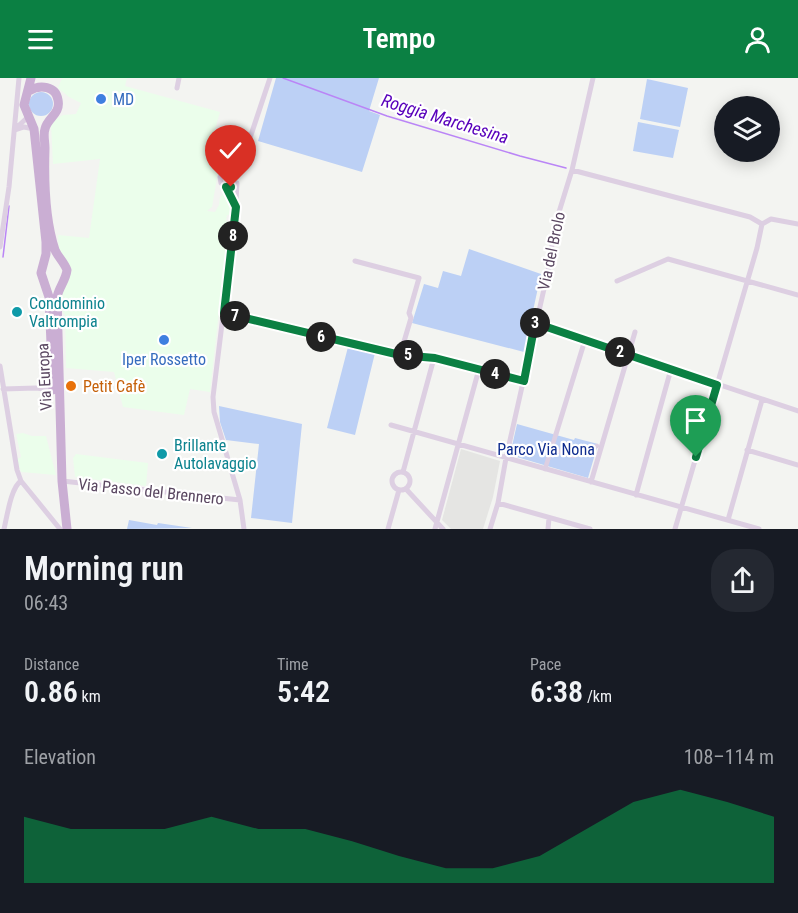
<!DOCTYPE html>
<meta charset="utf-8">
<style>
:root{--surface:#171b24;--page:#242831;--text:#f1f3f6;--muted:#9ea1a6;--accent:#0b8043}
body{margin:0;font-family:"Roboto Condensed",sans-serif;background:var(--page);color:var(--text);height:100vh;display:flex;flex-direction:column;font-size:22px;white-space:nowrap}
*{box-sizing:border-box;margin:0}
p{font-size:20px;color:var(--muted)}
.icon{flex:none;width:33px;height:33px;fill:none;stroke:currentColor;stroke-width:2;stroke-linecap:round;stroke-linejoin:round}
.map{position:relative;height:451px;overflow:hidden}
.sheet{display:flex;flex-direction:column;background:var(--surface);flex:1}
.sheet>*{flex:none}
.buttons{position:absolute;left:714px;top:18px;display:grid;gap:12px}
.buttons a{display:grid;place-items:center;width:66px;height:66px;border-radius:50%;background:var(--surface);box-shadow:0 3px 15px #0003;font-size:30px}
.pin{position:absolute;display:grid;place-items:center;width:51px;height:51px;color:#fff;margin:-62px -26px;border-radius:50% 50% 50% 0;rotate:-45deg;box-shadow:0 0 6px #0007}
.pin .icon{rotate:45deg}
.km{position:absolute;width:30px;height:30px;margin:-15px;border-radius:50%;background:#222;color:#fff;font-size:16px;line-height:30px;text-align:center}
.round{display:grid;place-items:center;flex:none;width:63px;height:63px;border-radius:24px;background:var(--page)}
.headline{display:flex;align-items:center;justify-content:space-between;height:102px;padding:0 24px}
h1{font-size:33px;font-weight:600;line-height:45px}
.figures{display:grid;grid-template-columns:repeat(3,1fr);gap:9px;height:102px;padding:6px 24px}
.figures div{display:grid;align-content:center}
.figures b{font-size:30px;font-weight:600}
.figures small{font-size:16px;font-weight:400}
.figures p{font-size:16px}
.chart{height:168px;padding:12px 24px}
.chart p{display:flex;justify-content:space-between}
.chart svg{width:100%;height:108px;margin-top:6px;fill:var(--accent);opacity:.7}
header{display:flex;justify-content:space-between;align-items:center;height:78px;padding:0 24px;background:var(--accent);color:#fff;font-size:27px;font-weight:600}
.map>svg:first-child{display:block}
</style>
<header><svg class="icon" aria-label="menu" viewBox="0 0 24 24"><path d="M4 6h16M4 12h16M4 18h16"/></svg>Tempo<svg class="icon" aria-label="person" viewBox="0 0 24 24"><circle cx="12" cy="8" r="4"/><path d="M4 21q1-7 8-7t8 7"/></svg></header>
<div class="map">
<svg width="798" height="451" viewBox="0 0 798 451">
<rect width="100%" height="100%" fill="#f3f4f1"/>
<path fill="#ebfeeb" d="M62 0H127L125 8 220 34 208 76V79L215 86 218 94 212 129 207 133 215 134 219 127 220 119 224 115 229 118 231 125 230 137H227L226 143 229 144 210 314 190 311 184 337 123 329 114 294 66 290 65 237 61 230 62 210 67 200 59 174 58 157 89 160 100 81 53 86 51 47 55 41 63 37 76 36 81 25 69 19 58 10Z
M23 355 32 358H46L56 397 21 394 17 381 21 379 16 356Z
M76 376 148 385 146 408 75 399 73 380Z"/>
<path fill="#e5e5e3" d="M461 371 500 383 493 419 483 451H451L442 442Z"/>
<path fill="#bcd0f5" d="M276 0H379L369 33 380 37 362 94 258 63Z
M647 1 688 10 680 49 640 41Z
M29 26a12 12 0 1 1 24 0a12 12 0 1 1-24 0Z
M638 44 679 52 673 80 633 73Z
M469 171 541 196 524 274 412 245 424 206 438 210 443 193 461 198Z
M348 269 375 275 355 357 327 350Z
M219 328 302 346 292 445 251 440 259 366 226 362 220 344Z
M517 346 574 362 575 360 598 366 588 400 510 377Z
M129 442 157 447 158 445 192 450 127 451Z"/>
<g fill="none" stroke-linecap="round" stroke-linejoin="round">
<path stroke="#ba85f6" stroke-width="1.5" d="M283 0 387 38 520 78 566 90
M3 179 9 128"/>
<path stroke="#ddcfe2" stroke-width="4.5" d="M545 369 574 378 597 368
M545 391 556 356"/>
<path stroke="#ddcfe2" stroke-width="5" d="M177 10 179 0
M15 51 29 38
M15 52 24 49 34 51
M572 92 750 139 762 146 757 170 675 451
M237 99 270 0
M237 105 235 140 213 319 214 334 240 422 244 451
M235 127 226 109 221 105 220 99 224 94 231 92 243 82
M762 146 771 141 798 146
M0 169 9 109 19 0
M355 183 419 200 409 235 411 240 400 277
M617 203 668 181 798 217
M223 235 400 277 434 280 523 303
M535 245 798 333
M0 288 17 392 21 403 60 451
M3 311 36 310 53 312
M391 347 759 451
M556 356 585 262
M747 372 798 387
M392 403a9 9 0 1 1 18 0a9 9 0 1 1-18 0Z
M403 394 434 280
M62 403 240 422
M591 404 635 254
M406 411 443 451
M636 417 671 291
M498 425 590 451
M728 442 762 322
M4 451C7 439 11 409 21 403
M388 451 399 412
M435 451 479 291
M490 451 498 425 506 380 548 193 555 147 572 92 593 0
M548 451 549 440"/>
<path stroke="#caaed3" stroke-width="9" d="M31 0 24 27 34 51 46 164V176L41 195 49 219 53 312
M29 13C40 6 56 8 58 22 61 36 47 40 45 51 43 56 45 64 45 70 44 101 45 142 55 172 58 179 64 184 67 192 66 202 59 209 57 219L62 403 67 451"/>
</g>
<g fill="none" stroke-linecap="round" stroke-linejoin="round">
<defs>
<path id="route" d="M231 109H226L236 129 224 235 400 277 435 280 524 303 535 245 717 307 696 379"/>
</defs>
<use href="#route" stroke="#fff" stroke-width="12"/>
<use href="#route" stroke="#0b8043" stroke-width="8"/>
</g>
<g fill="#3f7fe0" stroke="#fff" stroke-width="2">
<circle cx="101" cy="21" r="6"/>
<circle cx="164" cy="262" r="6"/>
</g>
<g fill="#0f9aa8" stroke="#fff" stroke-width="2">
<circle cx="17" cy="234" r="6"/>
<circle cx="162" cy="376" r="6"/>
</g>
<circle fill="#e8710a" stroke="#fff" stroke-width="2" cx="71" cy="308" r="6"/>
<g text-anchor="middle" stroke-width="4.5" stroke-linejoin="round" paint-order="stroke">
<g font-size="16" fill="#366cbe" stroke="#fff" text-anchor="start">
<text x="113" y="27">MD</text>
<text x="164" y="287" text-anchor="middle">Iper Rossetto</text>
</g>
<g font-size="16" fill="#5a4761" stroke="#fff">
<text transform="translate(551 173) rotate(-78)" y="6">Via del Brolo</text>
<text transform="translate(44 299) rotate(-93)" y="6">Via Europa</text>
<text transform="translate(151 413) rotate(6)" y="6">Via Passo del Brennero</text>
</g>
<g font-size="16" fill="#0d838f" stroke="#fff" text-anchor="start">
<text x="29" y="231">Condominio<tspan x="29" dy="18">Valtrompia</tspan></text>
<text x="174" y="373">Brillante<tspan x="174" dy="18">Autolavaggio</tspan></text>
</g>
<g font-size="16" fill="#c56008" stroke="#fff" text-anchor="start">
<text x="83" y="314">Petit Cafè</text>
</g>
<g font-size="16" fill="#0d2b8e" stroke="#fff">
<text x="546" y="377">Parco Via Nona</text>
</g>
<g font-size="18" font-style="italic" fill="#5800bb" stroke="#fff">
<text transform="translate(445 41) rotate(17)" y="6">Roggia Marchesina</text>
</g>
</g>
</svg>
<div class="buttons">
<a><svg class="icon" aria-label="layers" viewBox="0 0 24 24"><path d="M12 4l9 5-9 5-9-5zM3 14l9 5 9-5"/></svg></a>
</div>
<div class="pin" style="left:696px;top:379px;background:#1e9e55"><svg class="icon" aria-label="arrive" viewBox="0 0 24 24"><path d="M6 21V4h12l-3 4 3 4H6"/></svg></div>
<div class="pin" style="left:231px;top:109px;background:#d93025"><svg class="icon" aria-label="check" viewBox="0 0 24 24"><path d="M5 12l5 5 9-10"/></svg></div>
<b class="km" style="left:620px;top:274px">2</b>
<b class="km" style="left:535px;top:245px">3</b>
<b class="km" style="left:495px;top:296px">4</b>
<b class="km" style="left:408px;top:277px">5</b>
<b class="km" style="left:321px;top:259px">6</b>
<b class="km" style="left:235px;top:238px">7</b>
<b class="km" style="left:233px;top:158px">8</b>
</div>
<section class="sheet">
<div class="headline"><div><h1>Morning run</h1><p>06:43</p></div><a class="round"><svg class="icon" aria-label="share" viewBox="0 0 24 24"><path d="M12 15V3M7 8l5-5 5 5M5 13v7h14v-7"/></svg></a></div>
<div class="figures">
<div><p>Distance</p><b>0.86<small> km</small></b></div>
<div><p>Time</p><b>5:42</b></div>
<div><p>Pace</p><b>6:38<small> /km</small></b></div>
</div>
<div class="chart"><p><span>Elevation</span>108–114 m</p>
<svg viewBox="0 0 160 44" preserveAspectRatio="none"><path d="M0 44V17L10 22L20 22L30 22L40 17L50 22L60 22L70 27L80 33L90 38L100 38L110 33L120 22L130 11L140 6L150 11L160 17V44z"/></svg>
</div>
</section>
